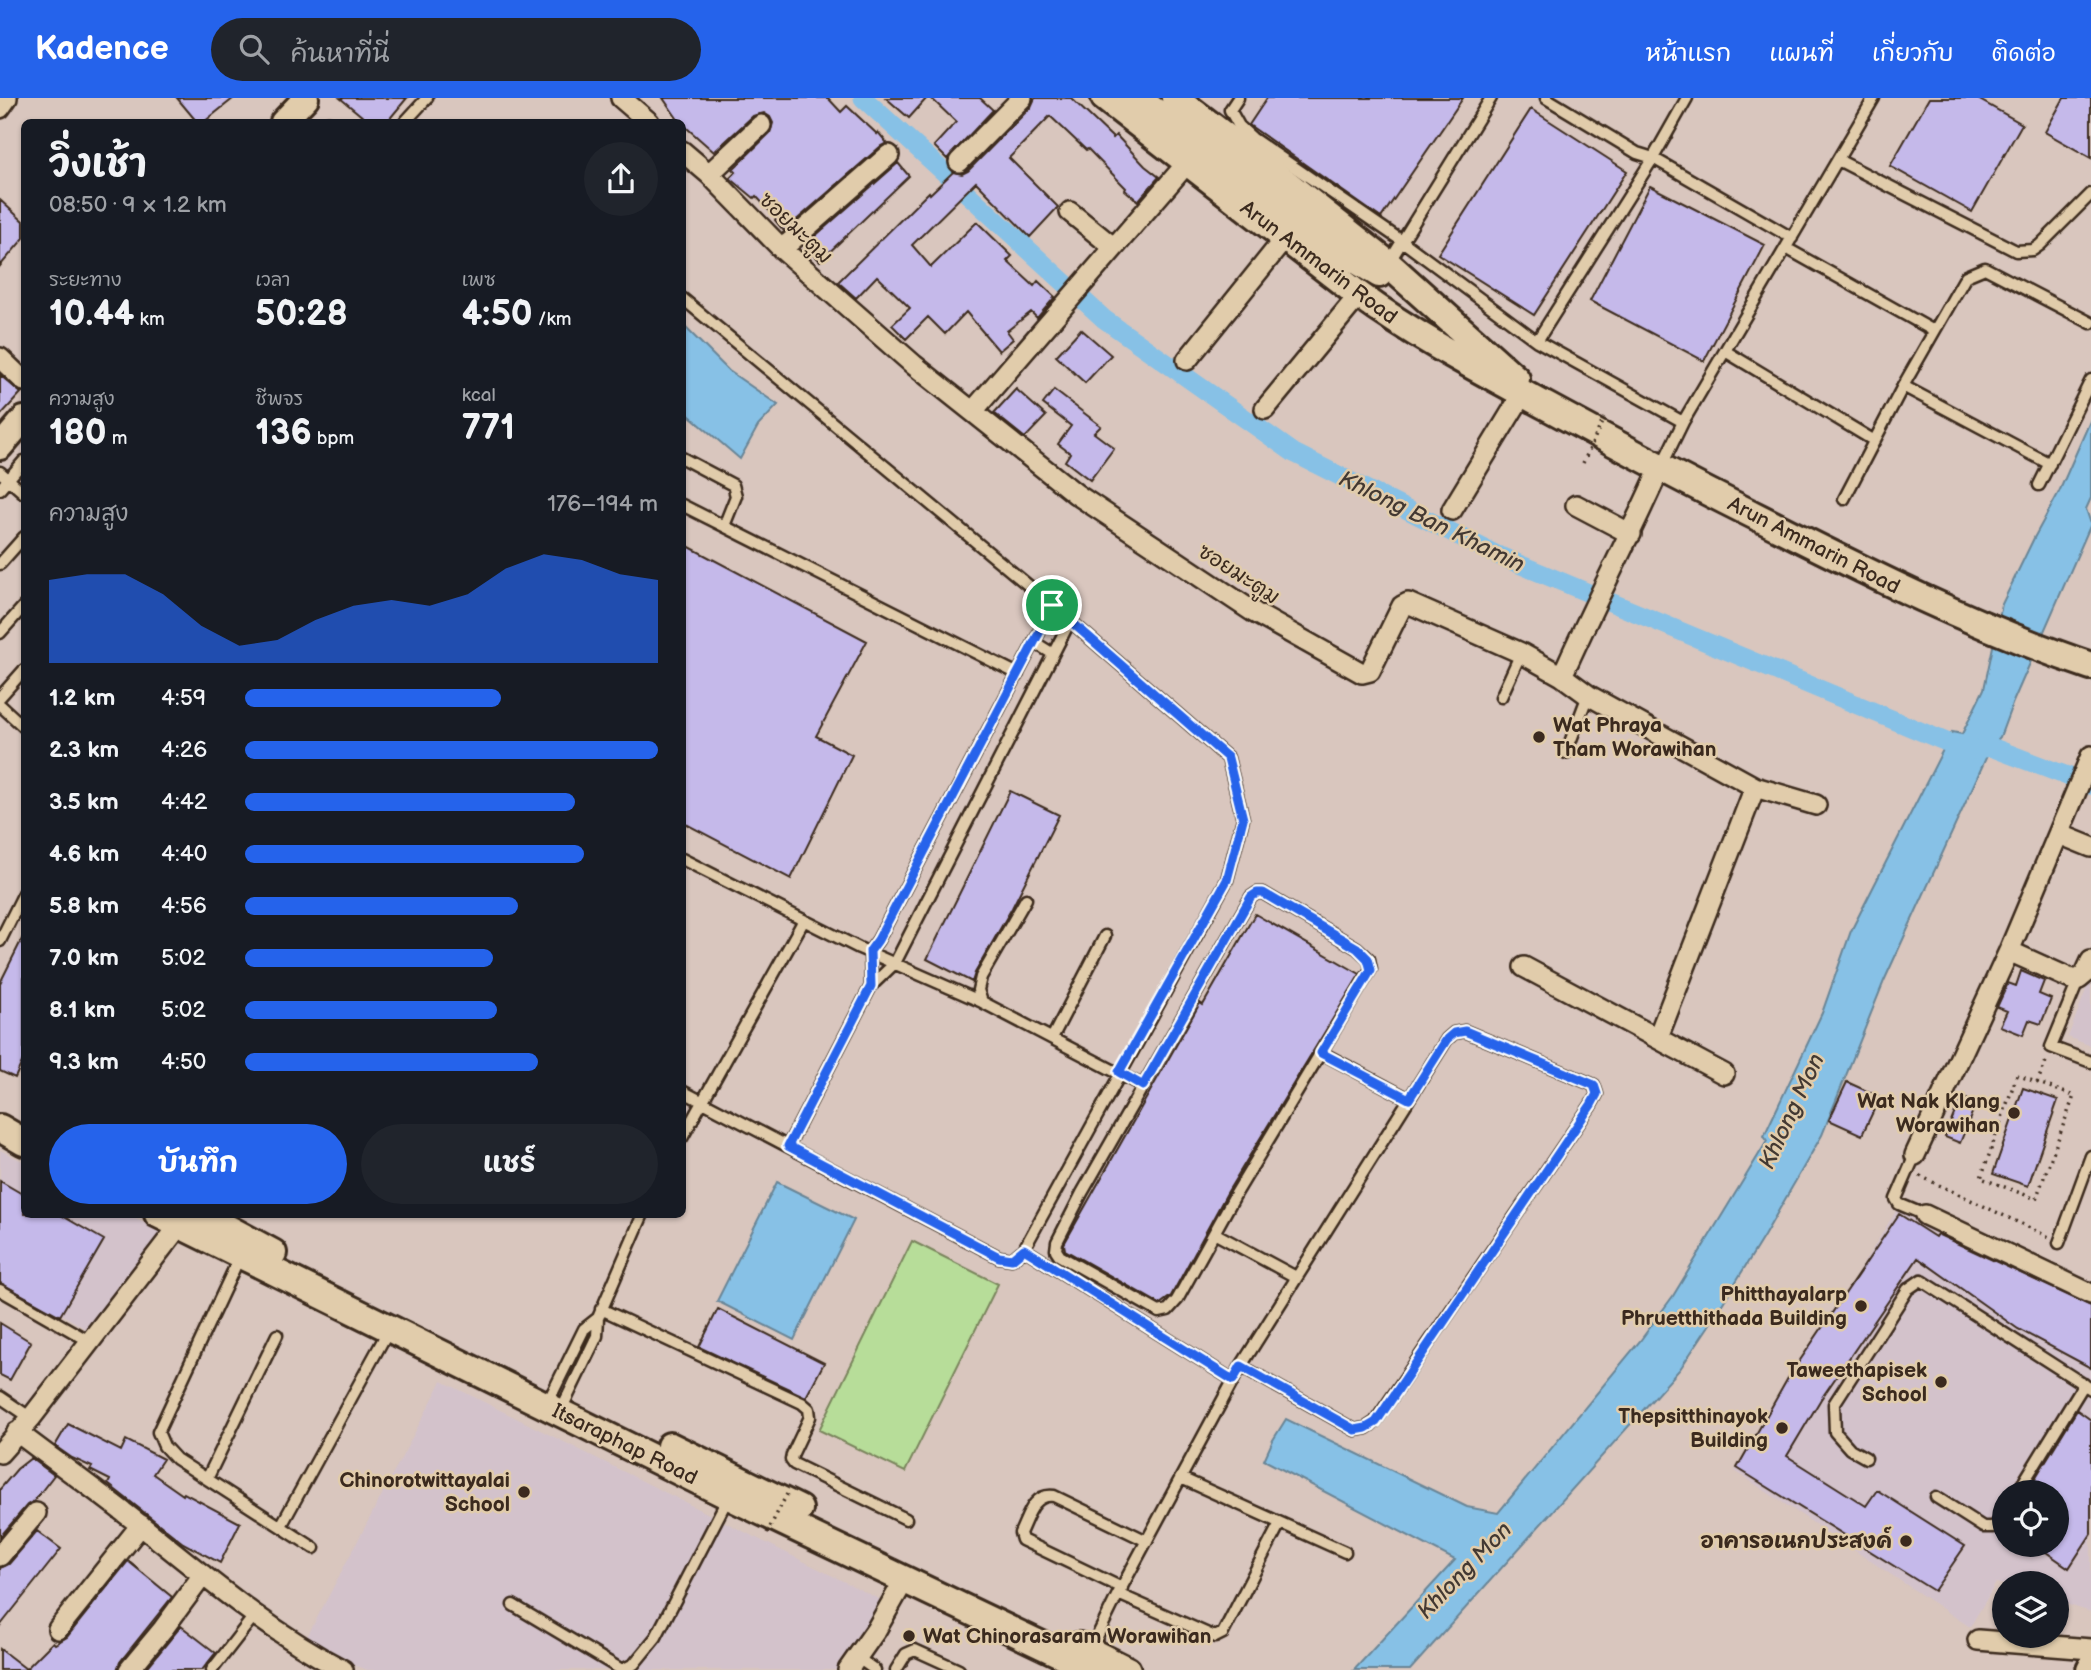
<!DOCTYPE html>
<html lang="th">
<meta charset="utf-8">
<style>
:root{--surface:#171b24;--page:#20242c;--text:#f1f3f6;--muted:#9ea1a6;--accent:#2563eb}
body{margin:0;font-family:"Balsamiq Sans","Playpen Sans Thai",sans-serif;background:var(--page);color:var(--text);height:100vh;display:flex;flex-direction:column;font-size:26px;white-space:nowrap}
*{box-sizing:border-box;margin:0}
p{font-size:23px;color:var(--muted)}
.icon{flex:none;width:38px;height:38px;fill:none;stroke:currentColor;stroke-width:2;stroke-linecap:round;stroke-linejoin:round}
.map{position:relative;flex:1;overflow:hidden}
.panel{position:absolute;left:21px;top:21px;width:665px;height:1099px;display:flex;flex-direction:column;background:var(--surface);border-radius:10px;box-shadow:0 2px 5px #0004}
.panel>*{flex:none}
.controls{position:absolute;left:1992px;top:1382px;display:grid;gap:14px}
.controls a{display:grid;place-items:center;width:77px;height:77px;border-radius:50%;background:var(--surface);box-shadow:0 2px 5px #0004;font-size:35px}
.pin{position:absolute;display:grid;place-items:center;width:60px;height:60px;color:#fff;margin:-30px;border:4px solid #fff;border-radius:50%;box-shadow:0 2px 7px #0007}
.round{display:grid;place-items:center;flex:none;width:74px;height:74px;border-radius:37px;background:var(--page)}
.head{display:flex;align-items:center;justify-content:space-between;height:119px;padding:0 28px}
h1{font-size:38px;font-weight:700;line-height:52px}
.metrics{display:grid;grid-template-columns:repeat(3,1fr);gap:10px;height:119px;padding:7px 28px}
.metrics div{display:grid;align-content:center}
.metrics b{font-size:35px;font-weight:700}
.metrics small{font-size:19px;font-weight:400}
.metrics p{font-size:19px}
.chart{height:196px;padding:14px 28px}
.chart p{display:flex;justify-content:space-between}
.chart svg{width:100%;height:126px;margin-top:7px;fill:var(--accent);opacity:.7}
.action{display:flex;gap:14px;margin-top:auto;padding:14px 28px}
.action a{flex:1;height:80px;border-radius:42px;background:var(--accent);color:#fff;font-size:28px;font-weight:700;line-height:80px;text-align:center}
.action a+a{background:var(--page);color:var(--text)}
ul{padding:0 28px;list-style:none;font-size:23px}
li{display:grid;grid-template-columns:112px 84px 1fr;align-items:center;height:52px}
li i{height:18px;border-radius:9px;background:var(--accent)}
header{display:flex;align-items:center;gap:42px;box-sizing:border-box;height:98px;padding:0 35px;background:var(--accent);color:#fff}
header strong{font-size:33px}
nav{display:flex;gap:38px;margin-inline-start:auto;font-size:24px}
.search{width:490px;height:63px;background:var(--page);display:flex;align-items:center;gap:18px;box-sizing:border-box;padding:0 24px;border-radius:38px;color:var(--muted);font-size:26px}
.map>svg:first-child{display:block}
</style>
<header>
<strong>Kadence</strong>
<div class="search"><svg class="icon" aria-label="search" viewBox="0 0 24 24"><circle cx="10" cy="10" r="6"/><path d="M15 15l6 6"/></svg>ค้นหาที่นี่</div>
<nav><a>หน้าแรก</a><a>แผนที่</a><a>เกี่ยวกับ</a><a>ติดต่อ</a></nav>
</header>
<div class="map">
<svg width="2091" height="1572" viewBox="0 0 2091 1572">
<rect width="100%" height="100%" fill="#d9c6be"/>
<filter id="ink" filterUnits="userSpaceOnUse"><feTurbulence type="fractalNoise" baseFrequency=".0143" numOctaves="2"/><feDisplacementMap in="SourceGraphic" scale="14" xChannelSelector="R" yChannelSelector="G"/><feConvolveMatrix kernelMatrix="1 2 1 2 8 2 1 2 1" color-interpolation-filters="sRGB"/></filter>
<g filter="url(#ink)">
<path fill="#d3c2cb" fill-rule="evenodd" d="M2091 879V948L2068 939Z
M0 1052 24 1064V1116L128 1117 178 1142 104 1245 78 1226 0 1180Z
M1899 1108 2091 1198V1514L2056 1503V1486L2004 1487 1996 1485 1970 1529 1735 1373ZM2004 1395H2056V1447H2004Z
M442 1283 887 1505 841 1572H368L350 1566 307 1539Z"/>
<path fill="#b7dd99" stroke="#79845c" stroke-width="2" d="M912 1143 998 1186 905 1374 819 1332Z"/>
<path fill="#87c1e6" stroke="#698596" stroke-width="2" d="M682 226 729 273 778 307 758 328 740 361 683 312Z
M2091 321V400L2086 411 2091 426 2013 604 2000 639 1991 649 1884 883 1822 1037 1764 1138 1708 1229 1680 1271 1410 1572H1354L1455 1462 1264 1362 1273 1342 1286 1321 1467 1409 1498 1415 1640 1243 1673 1198 1767 1043 1764 1038 1822 915 1851 833 1952 634 1962 636 1984 591 2002 506 2034 440 2059 394Z
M777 1084 854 1122 794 1242 717 1203Z"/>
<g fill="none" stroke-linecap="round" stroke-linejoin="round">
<path stroke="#87c1e6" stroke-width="19" d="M863 0 1104 221 1294 355 1495 456 1968 653 1991 649 2091 687"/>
</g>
<path fill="#c5b9ea" stroke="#3b2a1e" stroke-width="2" d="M177 0H234L204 24H197Z
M340 0H407L387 24H369Z
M663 0H828L841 14 847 8 877 36 878 34 887 45 881 48 784 133 775 122 776 120 756 98 754 100 730 80 736 74 733 71 770 35 773 25 770 19 764 15 753 18 714 54 679 23Z
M886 0H927L909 20Z
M931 0H980L993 12 947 61 934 48 956 24Z
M1035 0H1071L1113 40 1116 37 1145 68 1159 79 1138 103 1125 92 1126 90 1088 51 1086 52 1050 18 1009 60 1058 109 1030 139 976 84 912 147 931 169 977 124 1012 158 1007 163 1034 188 1038 183 1055 199 1037 220 1031 214 1007 233 1013 241 999 253 966 214 945 236 928 219 906 241 892 227 910 210 877 178 856 200 838 184 929 94 930 96 953 74 962 76 968 73 1031 9Z
M1267 0H1463L1381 120 1249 27Z
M1929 0H1976L2022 26 1972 114 1890 68Z
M2064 0H2091V60L2045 34Z
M1531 11 1627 73 1534 217 1438 156Z
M898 65 909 78 820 163 805 147Z
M1650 88 1765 147 1704 263 1590 203Z
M0 102 24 124V140L0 168Z
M1081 231 1111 257 1085 285 1056 258Z
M0 277 21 295 0 318Z
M1016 291 1046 318 1025 340 994 315Z
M1054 292 1101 328 1094 335 1114 350 1090 382 1065 363 1070 355 1058 346 1071 328 1043 306Z
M682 445 867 543 816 638 852 657 791 781 682 724Z
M1010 693 1059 717 1012 810 975 875 972 884 927 861Z
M1255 816 1360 876 1227 1095 1171 1198 1160 1206 1065 1152 1064 1146 1200 905 1203 907Z
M24 837V960L15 980 0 973V885Z
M2021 873 2044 883 2039 896 2051 901 2041 926 2029 922 2023 937 2000 928 2007 913 1997 909 2008 885 2016 888Z
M1847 984 1880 999 1862 1037 1829 1022Z
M2023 990 2058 1002 2028 1088 1993 1076Z
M1961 999 1976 1005 1960 1045 1945 1039Z
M0 1083 24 1097V1116H59L104 1142 60 1218 0 1185Z
M1899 1116 1935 1139 1937 1136 2091 1208V1270L2018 1231 1918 1160 1821 1301 1787 1358 1866 1408 1877 1392 1965 1448 1934 1493 1737 1370 1788 1280Z
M718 1211 824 1265 806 1299 699 1249Z
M0 1225 31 1244 10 1282 0 1277Z
M2077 1312 2091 1322V1436L2069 1470 2036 1447H2056V1395H2026Z
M68 1326 121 1353 126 1342 163 1361 153 1376 183 1397 184 1395 240 1425 220 1465 183 1445 108 1386 110 1382 90 1372 92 1369 72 1360 55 1348Z
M31 1360 54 1377 34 1403 27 1407 0 1439V1391L17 1371Z
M37 1433 61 1451 0 1528V1470L9 1466Z
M128 1463 172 1499 120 1564 117 1572H0V1551L26 1571 53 1544 55 1546 67 1539Z
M181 1528 216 1555 214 1557 202 1572H145Z"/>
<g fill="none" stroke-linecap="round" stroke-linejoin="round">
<defs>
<path id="service" d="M1238 0 1230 12 1239 28 1252 40 1402 143 1537 243 1683 324
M1546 0 1637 55 1653 60 1792 140
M328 24H329
M405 24 427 0
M1838 62 2016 153 2033 152 2040 147 2091 96
M1786 150 1934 233
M1388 166 1491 0
M682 200 1052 507 1228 660 1243 721 1227 782 1024 1151 1012 1161 999 1159 682 993
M1537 243 1653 60 1687 0
M1725 253 1873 342
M1903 288 2050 366
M682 360 733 387 736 398 724 428
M1661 369 1683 324 1874 0
M0 374 24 395
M2039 387 2091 282
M0 391 24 363
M1844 401 1903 288 1966 178 1985 170 2091 225
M682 407 1018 576
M0 466 24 439
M0 535 24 508
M1034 544 1053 556
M0 599 24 572
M1501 599 1521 555
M0 607 24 629
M1566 655 1588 597
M682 761 859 850 982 904
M1257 795H1263L1357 850 1369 861 1371 871 1234 1099 1177 1202 1168 1212 1159 1214 1060 1158 1056 1152 1057 1144 1082 1095 1251 799Z
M1026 801 981 879 978 892 982 904 1143 988
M0 843 24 795
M2079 881 2051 949 2091 964
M871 888 870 853 878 842 1038 537 1052 507
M1052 940 1105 838
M1322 955 1409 1001
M682 1040 804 822
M788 1048 871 888 895 865 1070 523
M1915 1057 1896 1101 1899 1106 1925 1117
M1214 1135 1296 1179
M2059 1145 2091 1058
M1024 1151 1233 1282
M240 1158 158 1334 164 1348 176 1361 314 1450
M0 1192 89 1243
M601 1211 802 1305 809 1311 810 1319 792 1357 791 1362 794 1366 906 1421
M0 1299 31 1320
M547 1306 584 1231 598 1220
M561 1312 597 1238 598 1220 643 1116
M1866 1360 1850 1351 1835 1334 1834 1306 1908 1191 1921 1182 2091 1291
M1181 1380 1345 1454
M207 1381 277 1237
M2017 1395 2084 1286
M1936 1399 1983 1429H1994L2004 1417
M281 1428 388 1233
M1122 1490 1022 1442 1020 1435C1028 1419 1033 1395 1054 1398L1147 1443
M1118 1496 1215 1539 1223 1535 1280 1425
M513 1507 622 1572 634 1566 656 1539 729 1398
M1090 1553 1118 1496 1241 1268 1447 941 1454 935 1465 933 1594 987 1597 996 1591 1007 1375 1324 1366 1330 1355 1332 1241 1268
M858 1560 875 1572
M212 1572 254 1518
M896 1572 906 1556 915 1552 959 1572"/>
<path id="minor" d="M621 0 649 24
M0 10 7 0
M682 53 709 76 782 151 914 267 1076 396 1255 515 1362 575 1370 573 1402 508 1408 505 1521 555 1562 578 1588 597 1755 689 1816 707
M959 64 1022 0
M709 76 761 27
M1070 114 1113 149
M782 151 889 57
M0 260 24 283
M1187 262 1285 140
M1265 311 1359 197
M973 313 1188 64
M1576 407 1631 436
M1452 412 1523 295
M1562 578C1593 508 1629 440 1660 370
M2091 658 2009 853 2071 881H2079L2085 876 2091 863
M2059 736 2091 749
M1524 869 1724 976
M1658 939 1755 689
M1915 1057 2009 853
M1925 1117 2091 1196
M17 1334C59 1366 103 1397 144 1430 208 1481 270 1534 343 1572
M0 1355 31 1320 179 1128
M0 1458 36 1415
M58 1531 141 1427
M1978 1542 2091 1551
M129 1572 163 1531 203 1477
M848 1572 876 1532 905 1481"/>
<path id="tertiary" d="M283 24 306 0
M0 349 24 321
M2089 1572 2091 1568"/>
<path id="secondary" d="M1105 0 1359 197C1418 240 1482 273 1546 308 1605 340 1664 372 1724 402 1845 463 1963 525 2091 568
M1137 0 1328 145 1379 176
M1175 0 1285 84 1388 166 1516 281
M0 1030 24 1044
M158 1116 729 1398 1094 1572
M201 1116 273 1155
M670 1348 799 1411
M1079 1548 1127 1572"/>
</defs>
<use href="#service" stroke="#3b2a1e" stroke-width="15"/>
<use href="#minor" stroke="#3b2a1e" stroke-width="24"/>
<use href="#tertiary" stroke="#3b2a1e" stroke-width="30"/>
<use href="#secondary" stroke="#3b2a1e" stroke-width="32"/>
<path stroke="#3b2a1e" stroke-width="3.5" stroke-dasharray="2 5" stroke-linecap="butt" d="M2017 977 2074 998 2036 1101 1981 1080Z
M2037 985 2047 961
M1920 1078 2049 1139"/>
<use href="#service" stroke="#e1ccab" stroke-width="10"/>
<use href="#minor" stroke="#e1ccab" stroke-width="19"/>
<use href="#tertiary" stroke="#e1ccab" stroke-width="24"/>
<use href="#secondary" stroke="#e1ccab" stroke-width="26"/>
<path stroke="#3b2a1e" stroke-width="3.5" stroke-dasharray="2 5" stroke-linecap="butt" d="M1583 365 1604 320
M767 1435 787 1396"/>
</g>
</g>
<g fill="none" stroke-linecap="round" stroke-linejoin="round" filter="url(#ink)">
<defs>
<path id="route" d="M1052 507 1228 660 1243 721 1227 782 1119 974 1143 988 1251 799 1257 795H1263L1357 850 1368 861 1371 872 1321 955 1409 1001 1447 941 1454 935 1465 933 1594 987 1597 996 1591 1007 1376 1324 1366 1330 1355 1332 1241 1268 1233 1282 1024 1151 1012 1161 999 1159 788 1048 871 888 870 853 878 842 1038 537Z"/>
</defs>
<use href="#route" stroke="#fff" stroke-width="14"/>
<use href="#route" stroke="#2563eb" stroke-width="9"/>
</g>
<g fill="#3b2a1e" stroke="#e1ccab" stroke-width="2.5">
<circle cx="1539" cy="639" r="7"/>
<circle cx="2014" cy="1015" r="7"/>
<circle cx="1861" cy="1208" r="7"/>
<circle cx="1941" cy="1284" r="7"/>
<circle cx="1782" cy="1330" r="7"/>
<circle cx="524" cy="1394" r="7"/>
<circle cx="1906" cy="1443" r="7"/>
<circle cx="909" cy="1538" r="7"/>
</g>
<g text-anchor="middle" stroke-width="5" stroke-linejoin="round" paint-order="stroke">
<g font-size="21" fill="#3b2a1e" stroke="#e1ccab">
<text transform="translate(796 130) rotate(44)" y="7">ซอยมะตูม</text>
<text transform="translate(1319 164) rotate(37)" y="7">Arun Ammarin Road</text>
<text transform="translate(1814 447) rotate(27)" y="7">Arun Ammarin Road</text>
<text transform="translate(1239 476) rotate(33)" y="7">ซอยมะตูม</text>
<text transform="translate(625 1346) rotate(26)" y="7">Itsaraphap Road</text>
</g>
<g font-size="21" font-weight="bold" fill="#3b2a1e" stroke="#e1ccab" text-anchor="end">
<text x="1553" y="634" text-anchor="start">Wat Phraya<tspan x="1553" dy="24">Tham Worawihan</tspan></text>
<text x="2000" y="1010">Wat Nak Klang<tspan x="2000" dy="24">Worawihan</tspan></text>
<text x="1847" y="1203">Phitthayalarp<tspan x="1847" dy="24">Phruetthithada Building</tspan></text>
<text x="1927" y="1279">Taweethapisek<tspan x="1927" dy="24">School</tspan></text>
<text x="1768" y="1325">Thepsitthinayok<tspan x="1768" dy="24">Building</tspan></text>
<text x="510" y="1389">Chinorotwittayalai<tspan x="510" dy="24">School</tspan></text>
<text x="1892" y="1450">อาคารอเนกประสงค์</text>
<text x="923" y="1545" text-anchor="start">Wat Chinorasaram Worawihan</text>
</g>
<g font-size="23" font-style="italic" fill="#433932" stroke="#e1ccab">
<text transform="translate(1432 423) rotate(26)" y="8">Khlong Ban Khamin</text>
<text transform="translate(1791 1013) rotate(-65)" y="8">Khlong Mon</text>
<text transform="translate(1464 1472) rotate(-46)" y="8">Khlong Mon</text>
</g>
</g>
</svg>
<div class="controls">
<a><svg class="icon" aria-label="locate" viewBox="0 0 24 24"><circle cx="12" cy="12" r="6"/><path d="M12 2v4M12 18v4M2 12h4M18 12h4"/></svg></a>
<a><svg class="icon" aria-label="layers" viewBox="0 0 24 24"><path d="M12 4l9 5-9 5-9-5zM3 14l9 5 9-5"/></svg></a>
</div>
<div class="pin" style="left:1052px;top:507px;background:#1e9e55"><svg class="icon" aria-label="arrive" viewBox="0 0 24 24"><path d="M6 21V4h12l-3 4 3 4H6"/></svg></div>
<section class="panel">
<div class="head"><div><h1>วิ่งเช้า</h1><p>08:50 · 9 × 1.2 km</p></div><a class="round"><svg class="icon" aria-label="share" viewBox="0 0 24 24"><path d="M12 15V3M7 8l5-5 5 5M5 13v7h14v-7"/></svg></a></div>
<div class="metrics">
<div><p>ระยะทาง</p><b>10.44<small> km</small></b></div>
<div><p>เวลา</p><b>50:28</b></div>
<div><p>เพซ</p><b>4:50<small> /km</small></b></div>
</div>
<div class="metrics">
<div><p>ความสูง</p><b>180<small> m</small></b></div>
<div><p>ชีพจร</p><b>136<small> bpm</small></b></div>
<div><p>kcal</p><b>771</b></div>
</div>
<div class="chart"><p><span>ความสูง</span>176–194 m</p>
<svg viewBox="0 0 160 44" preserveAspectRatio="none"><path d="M0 44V15L10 13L20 13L30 20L40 31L50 38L60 36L70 29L80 24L90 22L100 24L110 20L120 11L130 6L140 8L150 13L160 15V44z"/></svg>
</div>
<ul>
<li><b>1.2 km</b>4:59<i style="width:62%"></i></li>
<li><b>2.3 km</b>4:26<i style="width:100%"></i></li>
<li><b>3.5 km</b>4:42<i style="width:80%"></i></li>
<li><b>4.6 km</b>4:40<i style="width:82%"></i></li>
<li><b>5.8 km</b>4:56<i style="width:66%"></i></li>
<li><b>7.0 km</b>5:02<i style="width:60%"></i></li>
<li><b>8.1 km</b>5:02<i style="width:61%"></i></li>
<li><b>9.3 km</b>4:50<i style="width:71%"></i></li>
</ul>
<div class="action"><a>บันทึก</a><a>แชร์</a></div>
</section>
</div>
